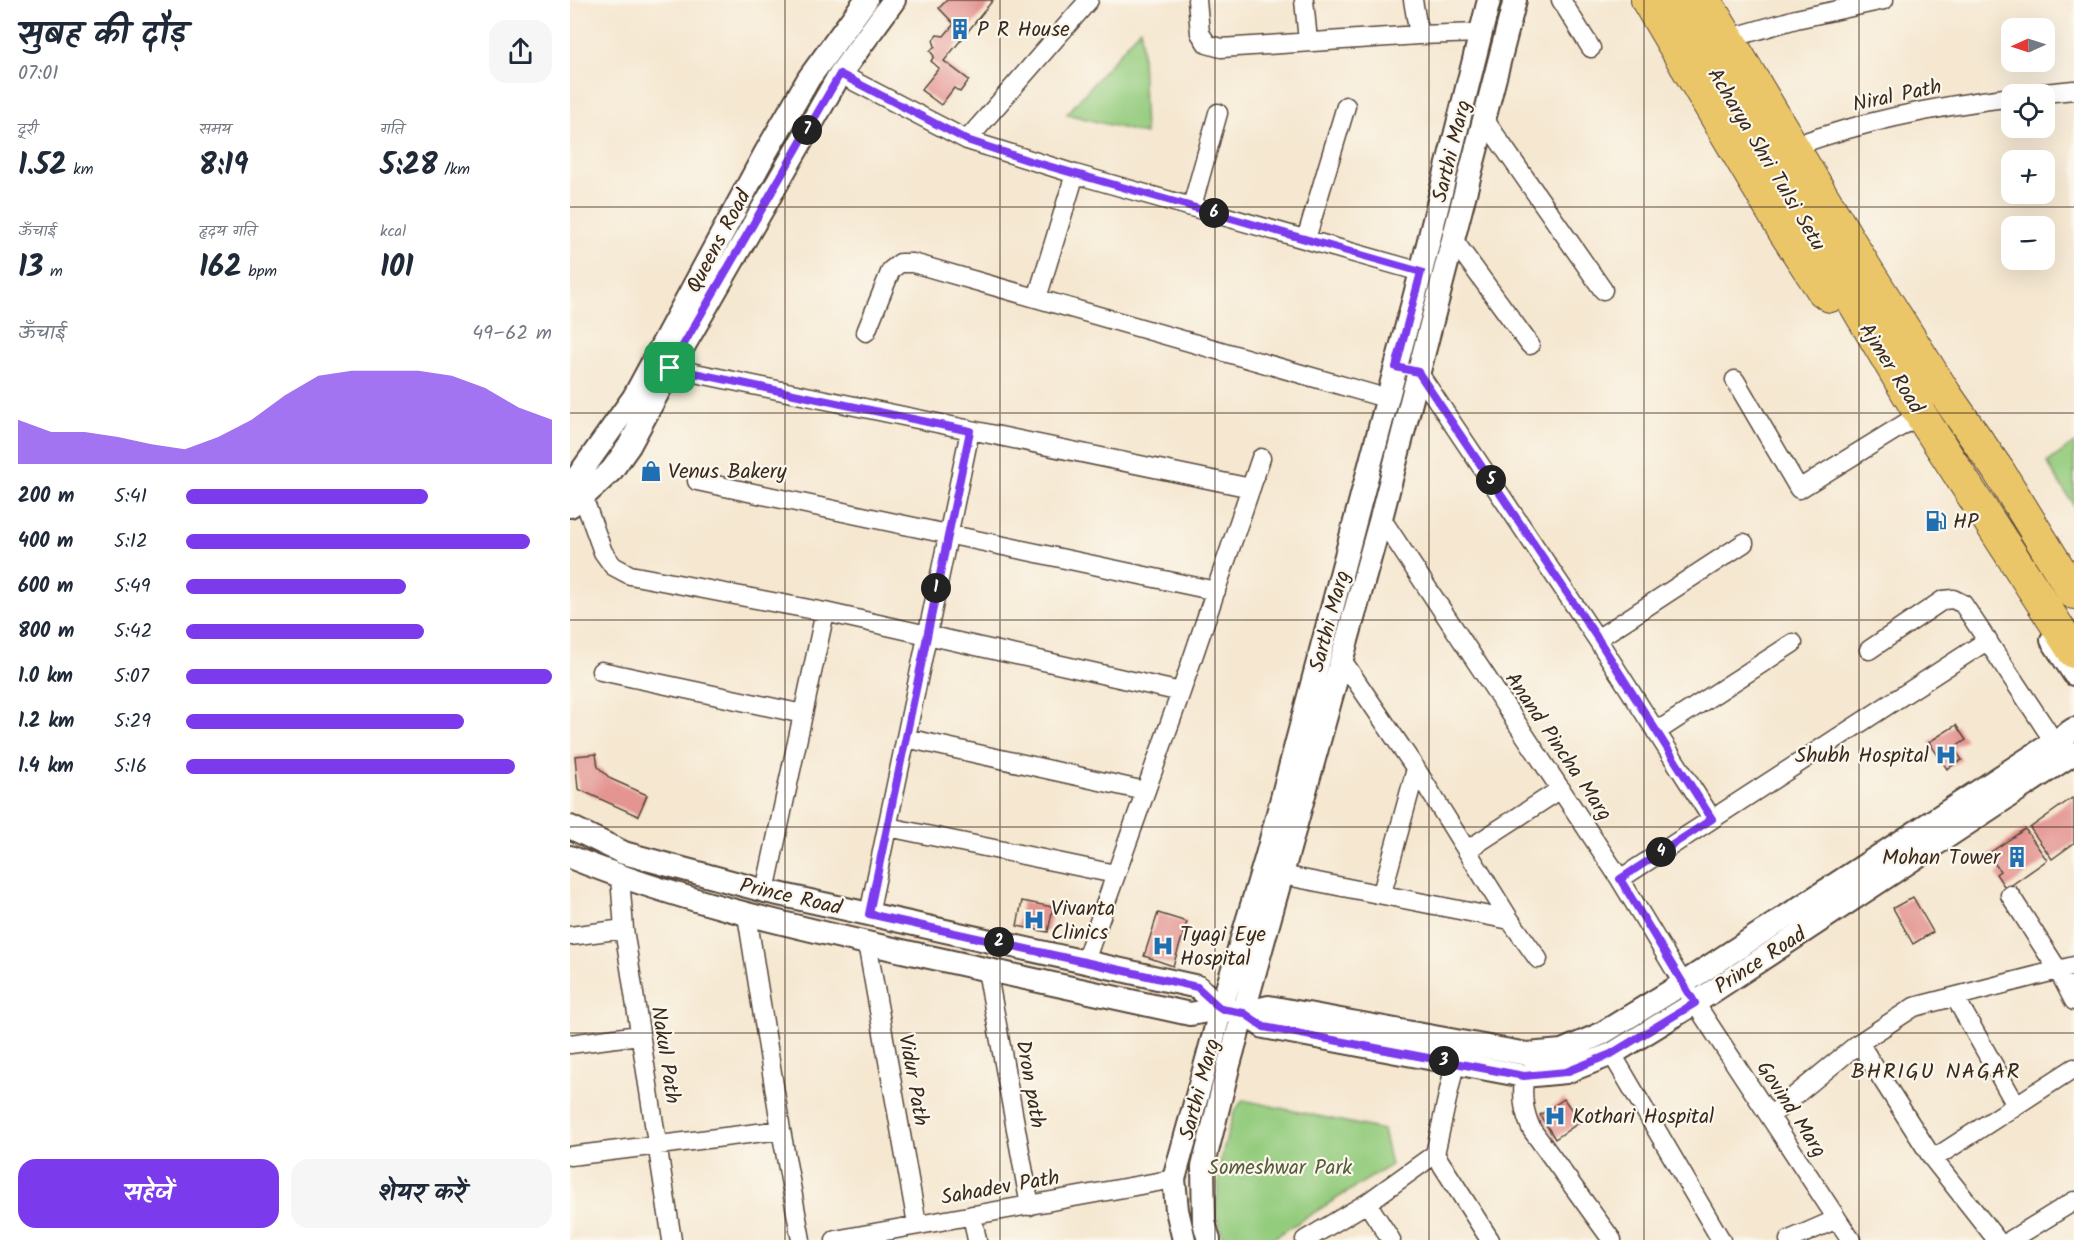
<!DOCTYPE html>
<html lang="hi">
<meta charset="utf-8">
<style>
:root{--surface:#fff;--page:#f6f6f7;--text:#1f2937;--muted:#747a83;--accent:#7c3aed}
body{margin:0;font-family:Kalam,"Playpen Sans Deva",sans-serif;background:var(--page);color:var(--text);height:100vh;display:flex;flex-direction:column;font-size:22px;white-space:nowrap}
*{box-sizing:border-box;margin:0}
p{font-size:20px;color:var(--muted)}
.icon{flex:none;width:33px;height:33px;fill:none;stroke:currentColor;stroke-width:2;stroke-linecap:round;stroke-linejoin:round}
.map{position:relative;flex:1;overflow:hidden}
.sheet{display:flex;flex-direction:column;background:var(--surface);width:570px}
.sheet>*{flex:none}
.needle{width:39px;rotate:267deg}
.buttons{position:absolute;left:1431px;top:18px;display:grid;gap:12px}
.buttons a{display:grid;place-items:center;width:54px;height:54px;border-radius:12px;background:var(--surface);box-shadow:0 6px 24px #0002;font-size:30px}
.pin{position:absolute;display:grid;place-items:center;width:51px;height:51px;color:#fff;margin:-26px;border-radius:12px;box-shadow:0 3px 9px #0006}
.km{position:absolute;width:30px;height:30px;margin:-15px;border-radius:50%;background:#222;color:#fff;font-size:16px;line-height:30px;text-align:center}
.round{display:grid;place-items:center;flex:none;width:63px;height:63px;border-radius:18px;background:var(--page)}
.head{display:flex;align-items:center;justify-content:space-between;height:102px;padding:0 18px}
h1{font-size:33px;font-weight:800;line-height:45px}
.stats{display:grid;grid-template-columns:repeat(3,1fr);gap:9px;height:102px;padding:6px 18px}
.stats div{display:grid;align-content:center}
.stats b{font-size:30px;font-weight:800}
.stats small{font-size:16px;font-weight:400}
.stats p{font-size:16px}
.chart{height:168px;padding:12px 18px}
.chart p{display:flex;justify-content:space-between}
.chart svg{width:100%;height:108px;margin-top:6px;fill:var(--accent);opacity:.7}
.cta{display:flex;gap:12px;margin-top:auto;padding:12px 18px}
.cta a{flex:1;height:69px;border-radius:18px;background:var(--accent);color:#fff;font-size:24px;font-weight:800;line-height:69px;text-align:center}
.cta a+a{background:var(--page);color:var(--text)}
ul{padding:0 18px;list-style:none;font-size:20px}
li{display:grid;grid-template-columns:96px 72px 1fr;align-items:center;height:45px}
li i{height:15px;border-radius:8px;background:var(--accent)}
main{display:flex;flex:1;min-height:0}
.map>svg:first-child{display:block}
</style>
<main>
<section class="sheet">
<div class="head"><div><h1>सुबह की दौड़</h1><p>07:01</p></div><a class="round"><svg class="icon" aria-label="share" viewBox="0 0 24 24"><path d="M12 15V3M7 8l5-5 5 5M5 13v7h14v-7"/></svg></a></div>
<div class="stats">
<div><p>दूरी</p><b>1.52<small> km</small></b></div>
<div><p>समय</p><b>8:19</b></div>
<div><p>गति</p><b>5:28<small> /km</small></b></div>
</div>
<div class="stats">
<div><p>ऊँचाई</p><b>13<small> m</small></b></div>
<div><p>हृदय गति</p><b>162<small> bpm</small></b></div>
<div><p>kcal</p><b>101</b></div>
</div>
<div class="chart"><p><span>ऊँचाई</span>49–62 m</p>
<svg viewBox="0 0 160 44" preserveAspectRatio="none"><path d="M0 44V26L10 31L20 31L30 33L40 36L50 38L60 33L70 26L80 16L90 8L100 6L110 6L120 6L130 8L140 13L150 21L160 26V44z"/></svg>
</div>
<ul>
<li><b>200 m</b>5:41<i style="width:66%"></i></li>
<li><b>400 m</b>5:12<i style="width:94%"></i></li>
<li><b>600 m</b>5:49<i style="width:60%"></i></li>
<li><b>800 m</b>5:42<i style="width:65%"></i></li>
<li><b>1.0 km</b>5:07<i style="width:100%"></i></li>
<li><b>1.2 km</b>5:29<i style="width:76%"></i></li>
<li><b>1.4 km</b>5:16<i style="width:90%"></i></li>
</ul>
<div class="cta"><a>सहेजें</a><a>शेयर करें</a></div>
</section>
<div class="map">
<svg width="1504" height="1240" viewBox="0 0 1504 1240">
<rect width="100%" height="100%" fill="#fbf7ec"/>
<filter id="ink" filterUnits="userSpaceOnUse"><feTurbulence type="fractalNoise" baseFrequency=".0167" numOctaves="2"/><feDisplacementMap in="SourceGraphic" scale="12" xChannelSelector="R" yChannelSelector="G"/><feConvolveMatrix kernelMatrix="1 2 1 2 8 2 1 2 1" color-interpolation-filters="sRGB"/></filter>
<filter id="wash" filterUnits="userSpaceOnUse"><feTurbulence type="fractalNoise" baseFrequency=".008" numOctaves="4" result="noise"/><feDisplacementMap in="SourceGraphic" scale="24" xChannelSelector="R" yChannelSelector="G"/><feGaussianBlur stdDeviation="1.35" result="paint"/><feColorMatrix in="noise" values="0 0 0 0 0 0 0 0 0 0 0 0 0 0 0 0 0 1.4 0 .05"/><feComposite in="paint" operator="in"/></filter>
<g filter="url(#wash)">
<rect width="100%" height="100%" fill="#f5e7d0"/>
<path fill="#94cc7e" stroke="#687b4e" stroke-width="1.5" d="M571 28 575 134 497 114Z
M1504 443V506L1477 463Z
M673 1100 813 1130 821 1165 700 1240H653L646 1211 650 1162 664 1112Z"/>
<g id="blocks">
<path fill="#e49491" d="M377 0H423L374 61 399 80 390 92 384 88 371 105 351 90 369 68 361 61 364 56 360 51 365 46 363 40 367 35 374 36 384 24 369 8Z
M1386 725 1396 740 1384 748 1392 760 1377 769 1359 742Z
M26 754 28 767 41 779 77 795 68 816 8 789 5 756Z
M1502 798 1504 801V843L1482 859 1460 828Z
M1455 829 1477 860 1436 889 1426 874 1430 871 1418 854Z
M1343 897 1363 932 1343 944 1323 908Z
M452 901 483 907 478 932 447 926Z
M588 913 617 922 603 966 574 956Z
M994 1099 1010 1122 985 1139 970 1115Z"/>
</g>
</g>
<g filter="url(#ink)">
<use href="#blocks" fill-opacity="0" stroke="#574639" stroke-width="1.5"/>
<g fill="none" stroke-linecap="round" stroke-linejoin="round">
<defs>
<path id="minor" d="M627 0 630 33 637 44 651 48 849 35 911 33
M734 0 738 41
M843 0 849 35
M991 0 1021 48
M1157 39 1226 19 1314 0
M270 74 397 140 505 174 851 272
M1464 94 1504 90
M914 119 1033 290
M397 140 519 0
M1224 146C1294 121 1368 106 1442 97
M622 206 648 113
M882 238 960 345
M736 239 776 106
M467 298 505 174
M296 332 321 270 330 263H343L805 395 818 397
M101 368 681 488
M848 372 1027 639 1142 819
M1165 380 1229 489 1341 420
M127 481 646 591
M13 497 33 552 43 566 60 575 255 612 611 692
M811 518 1050 879 1125 1003 1281 1240
M1027 639 1174 543
M1299 650 1373 600 1383 599 1393 604 1491 752
M772 660 846 769 940 920 968 959
M31 671 233 714
M1086 732 1223 643
M336 738 575 791
M318 827 545 874
M897 850 991 789
M712 875 940 920
M50 877 54 929 102 1240
M1050 879 1418 640
M195 891 255 612
M812 893 846 769
M1440 895 1488 970 1504 1001
M299 914 400 431
M177 915 211 1130 231 1240
M0 936 54 929
M297 943 347 1224
M515 961 611 692 691 458
M417 970 460 1206
M1385 997 1446 1105
M1289 1043 1363 1159 1427 1240
M0 1044 69 1035
M1042 1054 1151 1240
M885 1063 865 1154 920 1240
M954 1076C952 1097 953 1111 962 1130L1042 1240
M1200 1116 1289 1043 1344 1007 1504 966
M0 1156 211 1130
M1363 1159 1504 1068
M797 1203 821 1240
M402 1215 407 1240
M265 1240 604 1179
M735 1240 797 1203 865 1154
M1219 1240 1267 1219
M1441 1240 1504 1201"/>
<path id="tertiary" d="M0 482 8 476 64 397 196 152 239 78 296 0
M0 506 13 497 42 470 59 446 101 368 270 74 324 0
M1482 640 1504 674
M0 827 54 853 195 891 628 987 651 1009
M0 857C104 899 213 924 323 949 422 971 521 992 620 1014 656 1008 664 1006 694 1027L954 1076 996 1072 1042 1054 1125 1003 1504 753
M674 1013 699 1007 957 1054 992 1051 1031 1034 1114 983 1504 729
M614 1240 607 1210 604 1179 651 1009 697 855 745 673 851 272 919 0
M639 1240 634 1222 633 1167 658 1068 811 518 945 0"/>
<path id="trunk" d="M1077 0 1215 233 1253 291 1260 296
M1100 0 1181 129 1350 414 1504 652
M1135 0 1295 267 1376 395 1428 470 1504 593"/>
</defs>
<use href="#minor" stroke="#574639" stroke-width="21"/>
<use href="#tertiary" stroke="#574639" stroke-width="26"/>
<use href="#trunk" stroke="#574639" stroke-width="34"/>
<use href="#minor" stroke="#fff" stroke-width="18"/>
<use href="#tertiary" stroke="#fff" stroke-width="22"/>
<use href="#trunk" stroke="#ebc669" stroke-width="32"/>
</g>
</g>
<g fill="none" stroke-linecap="round" stroke-linejoin="round" filter="url(#ink)">
<defs>
<path id="route" d="M270 74 397 140 457 160 851 272 826 367 848 372 1028 639 1142 819 1050 879 1125 1003 1041 1054 996 1072 954 1076 694 1027 674 1013 651 1009 627 987 299 914 400 431 100 368Z"/>
</defs>
<use href="#route" stroke="#fff" stroke-width="12"/>
<use href="#route" stroke="#7c3aed" stroke-width="8"/>
</g>
<path fill="none" stroke="#3b2a1e" stroke-width="1.5" stroke-opacity="0.55" d="M215 0V1240M430 0V1240M645 0V1240M859 0V1240M1074 0V1240M1289 0V1240M0 207H1504M0 413H1504M0 620H1504M0 827H1504M0 1033H1504"/>
<defs>
<symbol id="building-bare" viewBox="-9 -9 18 18"><path d="M-4-6H4V6H1V3H-1V6H-4ZM-2.5-4.3h1.7v1.8h-1.7ZM.8-4.3h1.7v1.8H.8ZM-2.5-1h1.7V.8h-1.7ZM.8-1h1.7V.8H.8Z" fill="#1f6fb2" stroke="#fbf7ec" stroke-width="2.5" paint-order="stroke"/></symbol>
<symbol id="shop-bare" viewBox="-9 -9 18 18"><path d="M-5-2.5h2.3a2.7 3.5 0 0 1 5.4 0H5L5.5 6h-11ZM-1.5-2.5h3a1.5 2.3 0 0 0-3 0Z" fill="#1f6fb2" stroke="#fbf7ec" stroke-width="2.5" paint-order="stroke"/></symbol>
<symbol id="fuel-bare" viewBox="-9 -9 18 18"><path d="M-5.5-6h7V0h2V4h1.3V-2.5L3-4.5l.8-.8L6-3V5H2.5V1h-1V6h-7ZM-4.2-4.7v3.2H.2V-4.7Z" fill="#1f6fb2" stroke="#fbf7ec" stroke-width="2.5" paint-order="stroke"/></symbol>
<symbol id="hospital-bare" viewBox="-9 -9 18 18"><path d="M-5-5h3v3.5h4V-5h3V5h-3V1.5h-4V5h-3Z" fill="#1f6fb2" stroke="#fbf7ec" stroke-width="2.5" paint-order="stroke"/></symbol>
</defs>
<g fill-rule="evenodd">
<use href="#building-bare" x="375" y="14" width="30" height="30"/>
<use href="#shop-bare" x="66" y="456" width="30" height="30"/>
<use href="#fuel-bare" x="1351" y="506" width="30" height="30"/>
<use href="#hospital-bare" x="1361" y="740" width="30" height="30"/>
<use href="#building-bare" x="1432" y="842" width="30" height="30"/>
<use href="#hospital-bare" x="449" y="905" width="30" height="30"/>
<use href="#hospital-bare" x="578" y="931" width="30" height="30"/>
<use href="#hospital-bare" x="970" y="1101" width="30" height="30"/>
</g>
<g text-anchor="middle" stroke-width="4.5" stroke-linejoin="round" paint-order="stroke">
<g font-size="21" fill="#3b2a1e" stroke="#fbf7ec" text-anchor="start">
<text x="407" y="36">P R House</text>
<text x="98" y="478">Venus Bakery</text>
<text x="1383" y="528">HP</text>
<text x="1359" y="762" text-anchor="end">Shubh Hospital</text>
<text x="1430" y="864" text-anchor="end">Mohan Tower</text>
<text x="481" y="915">Vivanta<tspan x="481" dy="24">Clinics</tspan></text>
<text x="610" y="941">Tyagi Eye<tspan x="610" dy="24">Hospital</tspan></text>
<text x="1002" y="1123">Kothari Hospital</text>
</g>
<g font-size="21" fill="#3b2a1e" stroke="#fbf7ec">
<text transform="translate(1327 95) rotate(-12)" y="7">Niral Path</text>
<text transform="translate(881 151) rotate(-76)" y="7">Sarthi Marg</text>
<text transform="translate(1197 159) rotate(59)" y="7">Acharya Shri Tulsi Setu</text>
<text transform="translate(148 241) rotate(-62)" y="7">Queens Road</text>
<text transform="translate(1322 368) rotate(58)" y="7">Ajmer Road</text>
<text transform="translate(759 621) rotate(-75)" y="7">Sarthi Marg</text>
<text transform="translate(989 746) rotate(56)" y="7">Anand Pincha Marg</text>
<text transform="translate(221 896) rotate(13)" y="7">Prince Road</text>
<text transform="translate(1190 960) rotate(-33)" y="7">Prince Road</text>
<text transform="translate(96 1055) rotate(81)" y="7">Nakul Path</text>
<text transform="translate(344 1080) rotate(80)" y="7">Vidur Path</text>
<text transform="translate(461 1084) rotate(80)" y="7">Dron path</text>
<text transform="translate(629 1089) rotate(-75)" y="7">Sarthi Marg</text>
<text transform="translate(1222 1109) rotate(57)" y="7">Govind Marg</text>
<text transform="translate(430 1187) rotate(-10)" y="7">Sahadev Path</text>
</g>
<g font-size="21" fill="#565b3b" stroke="#fbf7ec">
<text x="710" y="1174">Someshwar Park</text>
</g>
<g font-size="22" letter-spacing="1.5" fill="#3b2a1e" stroke="#fbf7ec">
<text x="1366" y="1078">BHRIGU NAGAR</text>
</g>
</g>
</svg>
<div class="buttons">
<a><svg class="needle" viewBox="-14 -14 28 28"><path d="M0-13l5 13h-10z" fill="#e53935"/><path d="M0 13l5-13h-10z" fill="#747a83"/></svg></a>
<a><svg class="icon" aria-label="locate" viewBox="0 0 24 24"><circle cx="12" cy="12" r="6"/><path d="M12 2v4M12 18v4M2 12h4M18 12h4"/></svg></a>
<a>+</a>
<a>−</a>
</div>
<div class="pin" style="left:100px;top:368px;background:#1e9e55"><svg class="icon" aria-label="arrive" viewBox="0 0 24 24"><path d="M6 21V4h12l-3 4 3 4H6"/></svg></div>
<b class="km" style="left:366px;top:588px">1</b>
<b class="km" style="left:429px;top:942px">2</b>
<b class="km" style="left:874px;top:1061px">3</b>
<b class="km" style="left:1091px;top:852px">4</b>
<b class="km" style="left:921px;top:480px">5</b>
<b class="km" style="left:644px;top:213px">6</b>
<b class="km" style="left:237px;top:130px">7</b>
</div>
</main>
